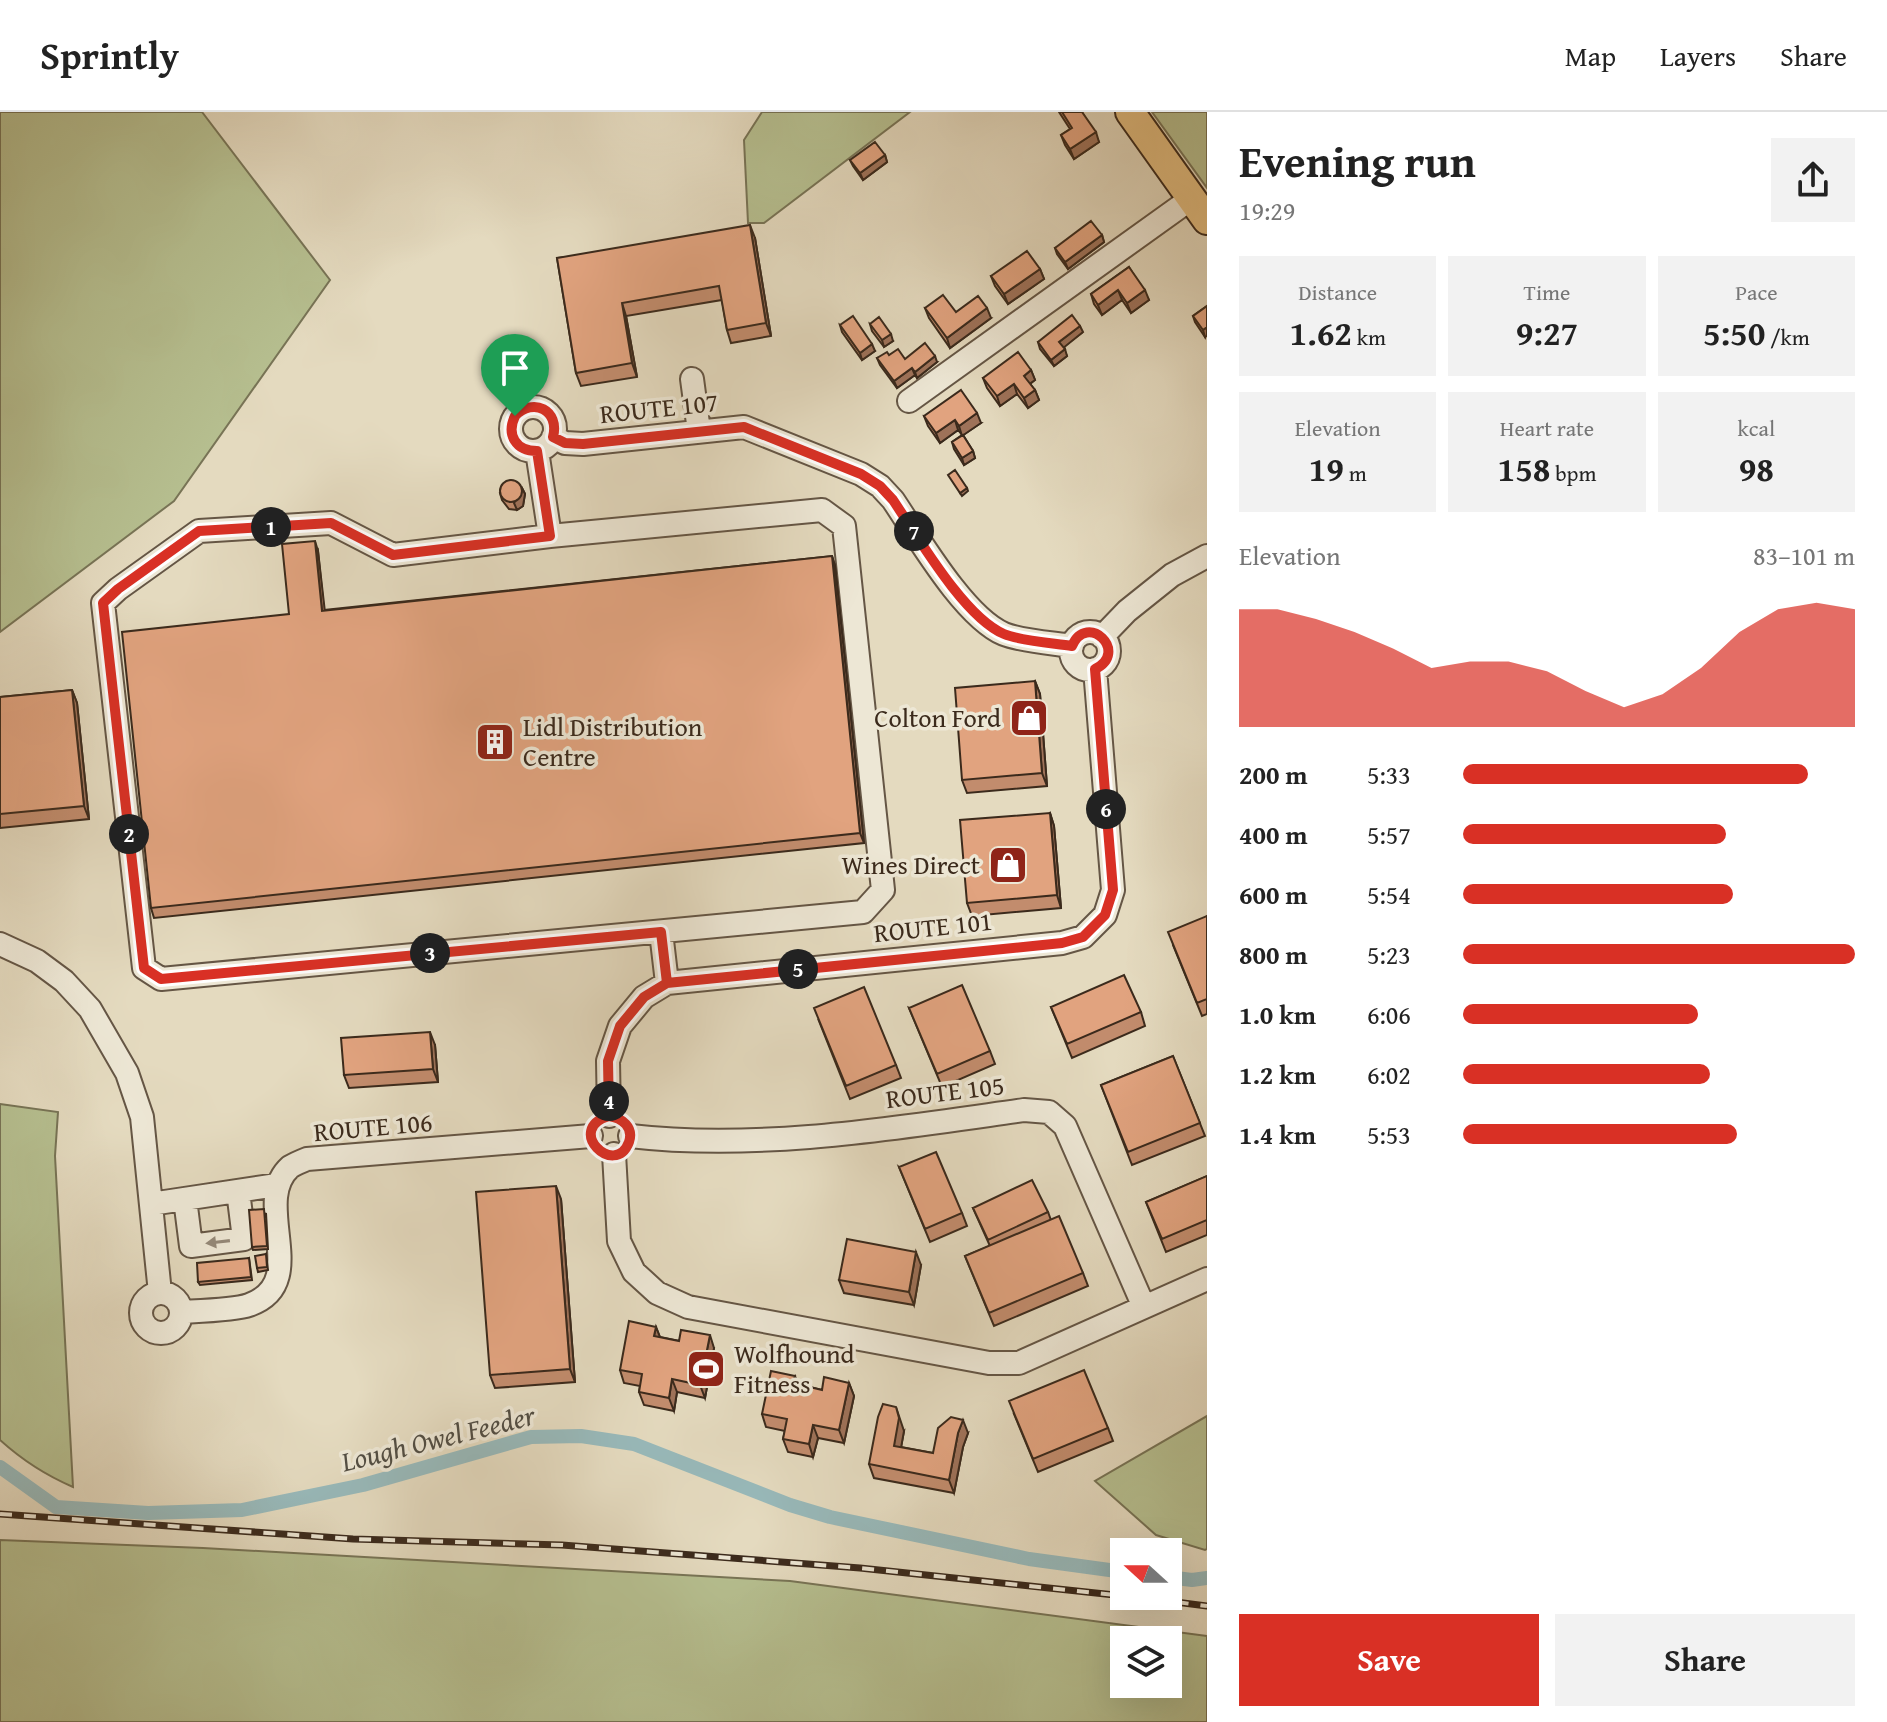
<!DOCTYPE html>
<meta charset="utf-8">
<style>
:root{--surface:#fff;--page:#f2f2f2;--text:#222;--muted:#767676;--line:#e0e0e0;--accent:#d93025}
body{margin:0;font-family:"Gentium Book Plus",serif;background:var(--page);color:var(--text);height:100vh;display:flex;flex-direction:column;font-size:30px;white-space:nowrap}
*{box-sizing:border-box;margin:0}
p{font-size:26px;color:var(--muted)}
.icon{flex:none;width:44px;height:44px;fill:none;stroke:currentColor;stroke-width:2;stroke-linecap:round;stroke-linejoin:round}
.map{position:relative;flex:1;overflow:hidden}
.panel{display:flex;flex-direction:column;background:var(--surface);width:680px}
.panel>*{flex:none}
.needle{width:52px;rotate:291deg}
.fabs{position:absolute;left:1110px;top:1426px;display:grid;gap:16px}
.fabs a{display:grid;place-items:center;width:72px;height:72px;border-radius:0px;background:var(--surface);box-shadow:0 8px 32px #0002;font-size:40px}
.pin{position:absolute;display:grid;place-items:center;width:68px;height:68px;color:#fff;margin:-82px -34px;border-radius:50% 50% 50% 0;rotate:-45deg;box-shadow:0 0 8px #0007}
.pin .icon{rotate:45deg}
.km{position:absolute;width:40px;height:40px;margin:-20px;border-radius:50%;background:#222;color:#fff;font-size:22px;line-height:40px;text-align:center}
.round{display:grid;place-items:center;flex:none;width:84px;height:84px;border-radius:0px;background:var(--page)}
.summary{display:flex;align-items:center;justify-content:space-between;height:136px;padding:0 32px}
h1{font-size:44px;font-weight:700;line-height:60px}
.metrics{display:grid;grid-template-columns:repeat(3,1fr);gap:12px;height:136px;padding:8px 32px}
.metrics div{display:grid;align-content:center;border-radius:0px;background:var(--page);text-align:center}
.metrics b{font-size:34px;font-weight:700}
.metrics small{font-size:22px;font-weight:400}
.metrics p{font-size:22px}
.chart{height:224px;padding:16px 32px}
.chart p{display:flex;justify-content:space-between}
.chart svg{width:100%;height:144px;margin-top:8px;fill:var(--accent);opacity:.7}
.cta{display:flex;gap:16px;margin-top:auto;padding:16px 32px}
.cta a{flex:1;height:92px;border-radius:0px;background:var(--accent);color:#fff;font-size:32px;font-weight:700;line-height:92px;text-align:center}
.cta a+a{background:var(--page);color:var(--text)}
ul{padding:0 32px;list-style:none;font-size:26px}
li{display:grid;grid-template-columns:128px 96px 1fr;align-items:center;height:60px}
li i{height:20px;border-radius:10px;background:var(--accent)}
header{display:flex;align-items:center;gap:48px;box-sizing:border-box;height:112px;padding:0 40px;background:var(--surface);border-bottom:2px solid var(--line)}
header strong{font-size:38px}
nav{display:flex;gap:44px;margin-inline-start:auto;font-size:28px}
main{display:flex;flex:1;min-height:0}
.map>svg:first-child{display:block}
</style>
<header>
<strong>Sprintly</strong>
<nav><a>Map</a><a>Layers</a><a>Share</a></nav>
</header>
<main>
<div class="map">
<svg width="1207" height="1610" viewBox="0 0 1207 1610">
<rect width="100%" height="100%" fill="#e4dabf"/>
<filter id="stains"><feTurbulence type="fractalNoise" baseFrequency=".0025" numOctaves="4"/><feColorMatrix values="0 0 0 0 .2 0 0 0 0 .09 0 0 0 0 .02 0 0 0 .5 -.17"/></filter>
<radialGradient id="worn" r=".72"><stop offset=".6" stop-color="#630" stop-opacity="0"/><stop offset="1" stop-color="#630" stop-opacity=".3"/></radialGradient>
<path fill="#b6bf90" stroke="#787456" stroke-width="2" fill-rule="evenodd" d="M0 0H202L330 168 174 389 0 520Z
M762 0H910L764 111H748L744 28Z
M1152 0H1207V76Z
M0 992 58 1000 55 1044 73 1375C45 1363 22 1348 0 1328Z
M1207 1304V1437L1205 1438 1156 1423 1095 1369Z
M0 1428 203 1436 790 1469 1207 1524V1610H0ZM1124 1528H1168V1572H1124Z"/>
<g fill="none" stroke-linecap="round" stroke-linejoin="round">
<path stroke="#98b9ba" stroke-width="14" d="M0 1355 56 1395 148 1401 242 1398 363 1373 531 1325 581 1324 634 1332 790 1393 830 1405 1029 1447 1124 1460
M1168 1465 1192 1468 1207 1466"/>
<defs>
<path id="minor" d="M692 267 699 319
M909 289 1192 86
M511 317a22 22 0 1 1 44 0a22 22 0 1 1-44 0Z
M553 325 565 331 583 332 744 315 861 362 880 374 893 388C918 425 964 505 1004 522 1021 529 1052 531 1072 534
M537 339 550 424 822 398 844 414 883 778 863 800 161 867 144 856 103 491 118 477 199 419 331 411 393 443 550 424
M1071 539a19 19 0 1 1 38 0a19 19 0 1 1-38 0Z
M1102 525 1127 499 1172 463 1207 444
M661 820 667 871
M0 832 37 849 64 869 90 897 127 961 142 1005 160 1181
M609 1004 608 949 620 914 644 885 667 871 1062 831 1083 825 1105 803 1113 778 1095 557
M630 1024C759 1039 896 1016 1024 998L1049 1000 1065 1014 1144 1195
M614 1042 619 1129 634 1160 657 1181 688 1195 989 1251H1019L1207 1167
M185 1087 191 1134 244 1127 238 1079
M151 1092 277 1073
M141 1201a20 20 0 1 1 40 0a20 20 0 1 1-40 0Z
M181 1200C198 1199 235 1198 249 1193 313 1171 250 1091 290 1055 295 1052 302 1049 307 1047L591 1024"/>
<path id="major" d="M1130 0 1207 108"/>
</defs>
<use href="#minor" stroke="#655645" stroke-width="26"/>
<use href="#major" stroke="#3b2a1c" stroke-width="32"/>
<use href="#minor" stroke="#ede7d5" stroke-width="22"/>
<use href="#major" stroke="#e2bd80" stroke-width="28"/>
<defs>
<path id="rail" d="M0 1402 353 1427 562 1433 860 1456 1124 1484
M1129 1484 1207 1494"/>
</defs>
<use href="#rail" stroke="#3b2a1c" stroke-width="7"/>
<use href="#rail" stroke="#ede7d5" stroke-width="4" stroke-dasharray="12" stroke-linecap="butt"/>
</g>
<path fill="#c28c6d" stroke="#3b2a1c" stroke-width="2" d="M1059 0H1082L1099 30 1074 47 1065 33 1061 23 1070 17Z
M885 43 887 50 863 68 853 54 850 48Z
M1102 123 1104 130 1068 157 1057 142 1055 136Z
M755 126 771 224 731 231 727 218 722 188 626 204 637 265 581 274 576 261 557 146Z
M1129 155 1149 188 1131 201 1122 188 1102 203 1094 192 1091 182Z
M1040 157 1044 167 1008 192 995 174 991 164Z
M1207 194 1205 225 1195 210 1193 204Z
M925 196 956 200 991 206 950 236 929 206Z
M870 212 893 229 884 235 872 219Z
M840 213 875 239 862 248 842 220Z
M1083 220 1063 235 1067 244 1054 254 1040 237 1038 230Z
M889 243 905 247 937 250 917 266 915 263 897 276 880 253 877 246Z
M1031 258 1035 268 1030 272 1035 278 1039 288 1028 296 1017 282 1000 294 987 276 983 266Z
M924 304 981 311 963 323 973 339 975 346 964 353 954 337 952 330 962 323 958 318 940 331 928 314Z
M522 376 525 382 523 394 517 398 509 397 502 388 500 381Z
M318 439 324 498 832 444 835 454 864 731 154 806 151 796Z
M1035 569 1040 582 1047 674 967 681 962 668Z
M72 578 77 591 89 707 0 716V585Z
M1050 701 1054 714 1061 796 972 804 967 791Z
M1207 804V902L1202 904 1173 833Z
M1051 895 1141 900 1145 914 1072 946Z
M909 896 990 939 995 952 942 975Z
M819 909 896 953 901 966 850 987Z
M435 933 438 970 349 976 344 963Z
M1173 944 1205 1024 1132 1053 1101 973Z
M899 1055 962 1101 967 1114 930 1130Z
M1207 1064V1123L1166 1140 1146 1090Z
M561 1087 575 1270 495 1276 490 1263Z
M973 1096 1048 1100 1051 1108 1083 1161 1088 1174 994 1214 965 1144 990 1134Z
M266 1101 268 1137 253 1138 252 1135Z
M266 1142 268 1158 258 1160 257 1156Z
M249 1146 252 1168 200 1173 198 1170Z
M921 1153 914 1193 844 1181 839 1168Z
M656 1215 660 1225 714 1236 705 1286 677 1280 674 1299 644 1293 639 1280 640 1274 624 1271 620 1258Z
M795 1264 798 1272 822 1278 849 1271 854 1284 844 1331 818 1326 813 1345 788 1340 783 1327 785 1319 766 1315 762 1302Z
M1014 1302 1108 1316 1113 1329 1038 1360Z
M904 1319 901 1335 933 1341 968 1321 963 1335 954 1381 874 1366 869 1352Z"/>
<path fill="#9e7259" stroke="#3b2a1c" stroke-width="2" d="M1096 20 1099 30 1074 47 1070 37Z
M885 43 887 50 863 68 860 61Z
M750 113 755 126 771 224 766 211Z
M1102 123 1104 130 1068 157 1065 150Z
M1040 157 1044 167 1008 192 1004 182Z
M1118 178 1122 188 1102 203 1098 193Z
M1145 178 1149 188 1131 201 1127 191Z
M622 191 626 204 637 265 632 251Z
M987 196 991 206 950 236 947 226Z
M1080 214 1083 220 1062 237 1059 230Z
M1207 215V224L1205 225 1203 218Z
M891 222 893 229 884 235 882 228Z
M872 232 875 239 862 248 860 241Z
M1065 237 1067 244 1054 254 1051 248Z
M935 244 937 250 917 266 915 260Z
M912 256 915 263 897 276 894 269Z
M1031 258 1035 268 1028 273 1024 264Z
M1014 272 1017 282 1000 294 997 284Z
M1035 278 1039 288 1028 296 1024 286Z
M977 301 981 311 962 324 959 314Z
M955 308 958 318 940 331 936 321Z
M973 339 975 346 964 353 962 346Z
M522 376 525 382 523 394 517 398 514 391Z
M967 376 968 379 962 384 960 381Z
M315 429 318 439 326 509 322 499Z
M832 444 835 454 864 731 860 721Z
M1035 569 1040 582 1047 674 1042 661Z
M72 578 77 591 89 707 84 694Z
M1050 701 1054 714 1061 796 1057 783Z
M430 920 435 933 438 970 433 957Z
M556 1074 561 1087 575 1270 570 1257Z
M916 1140 921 1153 914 1193 909 1180Z
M656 1215 661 1228 654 1224Z
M710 1223 714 1236 705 1286 700 1273Z
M672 1267 677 1280 674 1299 669 1286Z
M849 1271 854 1284 844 1331 839 1318Z
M896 1295 904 1319 899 1347 894 1334Z
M963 1308 968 1321 963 1335 954 1381 949 1368 958 1321Z
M813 1313 818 1326 813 1345 809 1332Z"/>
<path fill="#e1a37f" stroke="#3b2a1c" stroke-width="2" d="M1062 0H1082L1096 20 1070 37 1061 23 1072 16Z
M875 30 885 43 860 61 850 48Z
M1091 109 1102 123 1065 150 1055 136Z
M750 113 766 211 727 218 719 174 622 191 632 251 576 261 557 146Z
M1027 139 1040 157 1004 182 991 164Z
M1129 155 1145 178 1127 191 1118 178 1098 193 1091 182Z
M943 183 956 200 978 184 987 196 947 226 925 196Z
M1207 194V215L1203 218 1193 204Z
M1072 203 1080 214 1059 230 1065 237 1051 248 1038 230Z
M853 204 872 232 860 241 840 213Z
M879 205 891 222 882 228 870 212Z
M925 231 935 244 915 260 912 256 894 269 877 246 887 240 889 243 898 237 905 247Z
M1018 240 1031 258 1024 264 1035 278 1024 286 1014 272 997 284 983 266Z
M961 278 977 301 959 314 955 308 936 321 924 304Z
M963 323 973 339 962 346 952 330Z
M955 358 967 376 960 381 948 363Z
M500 379a11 11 0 1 1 22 0a11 11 0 1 1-22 0Z
M315 429 322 499 832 444 860 721 151 796 122 520 289 502 282 432Z
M1035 569 1042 661 962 668 955 576Z
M72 578 84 694 0 702V585Z
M1050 701 1057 783 967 791 960 708Z
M1207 804V887L1197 891 1168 820Z
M1124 863 1141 900 1067 932 1051 895Z
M962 873 990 939 937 962 909 896Z
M864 875 896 953 846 974 814 896Z
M430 920 433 957 344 963 341 926Z
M1173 944 1200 1011 1128 1040 1101 973Z
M936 1040 962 1101 925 1117 899 1055Z
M1207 1064V1108L1162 1127 1146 1090Z
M1032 1068 1048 1100 988 1128 973 1096Z
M556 1074 570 1257 490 1263 476 1080Z
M264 1097 267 1134 252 1135 249 1098Z
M1059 1104 1083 1161 989 1201 965 1144Z
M847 1127 916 1140 909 1180 839 1168Z
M266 1142 267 1155 257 1156 255 1144Z
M249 1146 251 1165 198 1170 197 1151Z
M629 1209 656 1215 654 1224 679 1229 681 1218 710 1223 700 1273 672 1267 669 1286 639 1280 642 1262 620 1258Z
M1084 1258 1108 1316 1033 1347 1009 1289Z
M771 1259 795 1264 793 1271 822 1278 824 1265 849 1271 839 1318 813 1313 809 1332 783 1327 787 1307 762 1302Z
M883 1292 896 1295 899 1306 894 1334 933 1341 938 1316 951 1305 963 1308 958 1321 949 1368 869 1352 878 1305Z"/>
<defs><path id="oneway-solid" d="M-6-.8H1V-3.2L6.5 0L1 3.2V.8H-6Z" transform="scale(2)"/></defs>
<use fill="#948878" href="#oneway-solid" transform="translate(218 1130) rotate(173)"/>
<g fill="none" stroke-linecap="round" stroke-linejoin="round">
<defs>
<path id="route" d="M515 304C506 323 516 339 537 339L550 424 393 443 331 411 199 419 118 477 103 491 144 856 161 867 661 820 667 871 644 885 620 914 608 949 609 1004C622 1006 634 1015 629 1030 615 1067 564 1017 609 1004L608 949 620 914 644 885 667 871 1062 831 1083 825 1105 803 1113 778 1095 557C1130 540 1087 499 1072 534 1052 531 1021 529 1004 522 964 505 918 425 893 388L880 374 861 362 744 315 583 332 565 331 553 325C560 298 533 285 515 304"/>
</defs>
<use href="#route" stroke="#fff" stroke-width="16"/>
<use href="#route" stroke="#d93025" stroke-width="10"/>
</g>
<defs>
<symbol id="shop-square" viewBox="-11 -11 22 22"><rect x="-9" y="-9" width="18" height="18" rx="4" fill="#8f2418" stroke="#ede7d5"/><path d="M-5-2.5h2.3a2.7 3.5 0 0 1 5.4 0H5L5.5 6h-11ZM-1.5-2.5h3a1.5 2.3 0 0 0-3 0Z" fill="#fff"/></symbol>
<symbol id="building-square" viewBox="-11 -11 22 22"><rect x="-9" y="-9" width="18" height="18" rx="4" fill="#8f2418" stroke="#ede7d5"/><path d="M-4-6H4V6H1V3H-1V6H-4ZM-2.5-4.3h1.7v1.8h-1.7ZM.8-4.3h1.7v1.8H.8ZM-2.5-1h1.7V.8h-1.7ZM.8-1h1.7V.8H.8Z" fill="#fff"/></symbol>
<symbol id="stadium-square" viewBox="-11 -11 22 22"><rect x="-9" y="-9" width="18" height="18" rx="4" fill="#8f2418" stroke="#ede7d5"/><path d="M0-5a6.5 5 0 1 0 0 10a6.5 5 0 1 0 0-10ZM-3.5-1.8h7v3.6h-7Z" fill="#fff"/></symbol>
</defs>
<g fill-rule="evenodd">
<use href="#shop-square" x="1007" y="584" width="44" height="44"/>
<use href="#building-square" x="473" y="608" width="44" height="44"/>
<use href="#shop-square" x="986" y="731" width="44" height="44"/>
<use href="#stadium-square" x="684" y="1235" width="44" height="44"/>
</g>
<g text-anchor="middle" stroke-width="7" stroke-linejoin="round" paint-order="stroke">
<g font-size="26" fill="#3b2a1c" stroke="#ede7d5">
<text transform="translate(659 296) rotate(-6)" y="9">ROUTE 107</text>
<text transform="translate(933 815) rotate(-6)" y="9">ROUTE 101</text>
<text transform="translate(945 980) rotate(-7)" y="9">ROUTE 105</text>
<text transform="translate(373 1015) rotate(-5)" y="9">ROUTE 106</text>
</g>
<g font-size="26" fill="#3b2a1c" stroke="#ede7d5" text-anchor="end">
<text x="1001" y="615">Colton Ford</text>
<text x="523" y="624" text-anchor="start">Lidl Distribution<tspan x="523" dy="30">Centre</tspan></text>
<text x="980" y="762">Wines Direct</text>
<text x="734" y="1251" text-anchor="start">Wolfhound<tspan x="734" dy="30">Fitness</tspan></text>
</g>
<g font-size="28" font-style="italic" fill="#524e44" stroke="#ede7d5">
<text transform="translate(438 1326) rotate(-14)" y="10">Lough Owel Feeder</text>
</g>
</g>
<rect width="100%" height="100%" filter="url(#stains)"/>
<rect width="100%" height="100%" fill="url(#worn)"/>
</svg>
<div class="fabs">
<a><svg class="needle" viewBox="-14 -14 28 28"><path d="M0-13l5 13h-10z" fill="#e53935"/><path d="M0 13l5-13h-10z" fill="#767676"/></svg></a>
<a><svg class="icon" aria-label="layers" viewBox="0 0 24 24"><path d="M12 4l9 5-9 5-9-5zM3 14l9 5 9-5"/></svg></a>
</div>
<div class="pin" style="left:515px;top:304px;background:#1e9e55"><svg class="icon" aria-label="arrive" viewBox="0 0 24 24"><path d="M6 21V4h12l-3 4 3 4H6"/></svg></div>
<b class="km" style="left:271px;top:415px">1</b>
<b class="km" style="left:129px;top:722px">2</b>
<b class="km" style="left:430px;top:841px">3</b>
<b class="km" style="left:609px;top:989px">4</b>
<b class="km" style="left:798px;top:857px">5</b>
<b class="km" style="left:1106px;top:697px">6</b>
<b class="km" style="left:914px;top:419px">7</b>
</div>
<section class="panel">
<div class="summary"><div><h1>Evening run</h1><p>19:29</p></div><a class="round"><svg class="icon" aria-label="share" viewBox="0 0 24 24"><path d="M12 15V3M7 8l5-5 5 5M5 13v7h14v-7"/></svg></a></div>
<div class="metrics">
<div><p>Distance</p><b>1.62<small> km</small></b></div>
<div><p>Time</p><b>9:27</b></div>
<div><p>Pace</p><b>5:50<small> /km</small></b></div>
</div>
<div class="metrics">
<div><p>Elevation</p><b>19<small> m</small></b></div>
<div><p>Heart rate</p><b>158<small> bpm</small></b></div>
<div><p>kcal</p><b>98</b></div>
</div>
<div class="chart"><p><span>Elevation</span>83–101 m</p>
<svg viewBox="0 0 160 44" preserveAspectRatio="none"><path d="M0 44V8L10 8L20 11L30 15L40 20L50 26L60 24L70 24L80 27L90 33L100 38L110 34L120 26L130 15L140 8L150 6L160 8V44z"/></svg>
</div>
<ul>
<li><b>200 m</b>5:33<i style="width:88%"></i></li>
<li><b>400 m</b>5:57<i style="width:67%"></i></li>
<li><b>600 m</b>5:54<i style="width:69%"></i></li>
<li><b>800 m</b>5:23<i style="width:100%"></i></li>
<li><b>1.0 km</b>6:06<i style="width:60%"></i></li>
<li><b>1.2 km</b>6:02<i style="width:63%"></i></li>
<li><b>1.4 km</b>5:53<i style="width:70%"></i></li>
</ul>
<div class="cta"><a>Save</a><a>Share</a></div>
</section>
</main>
